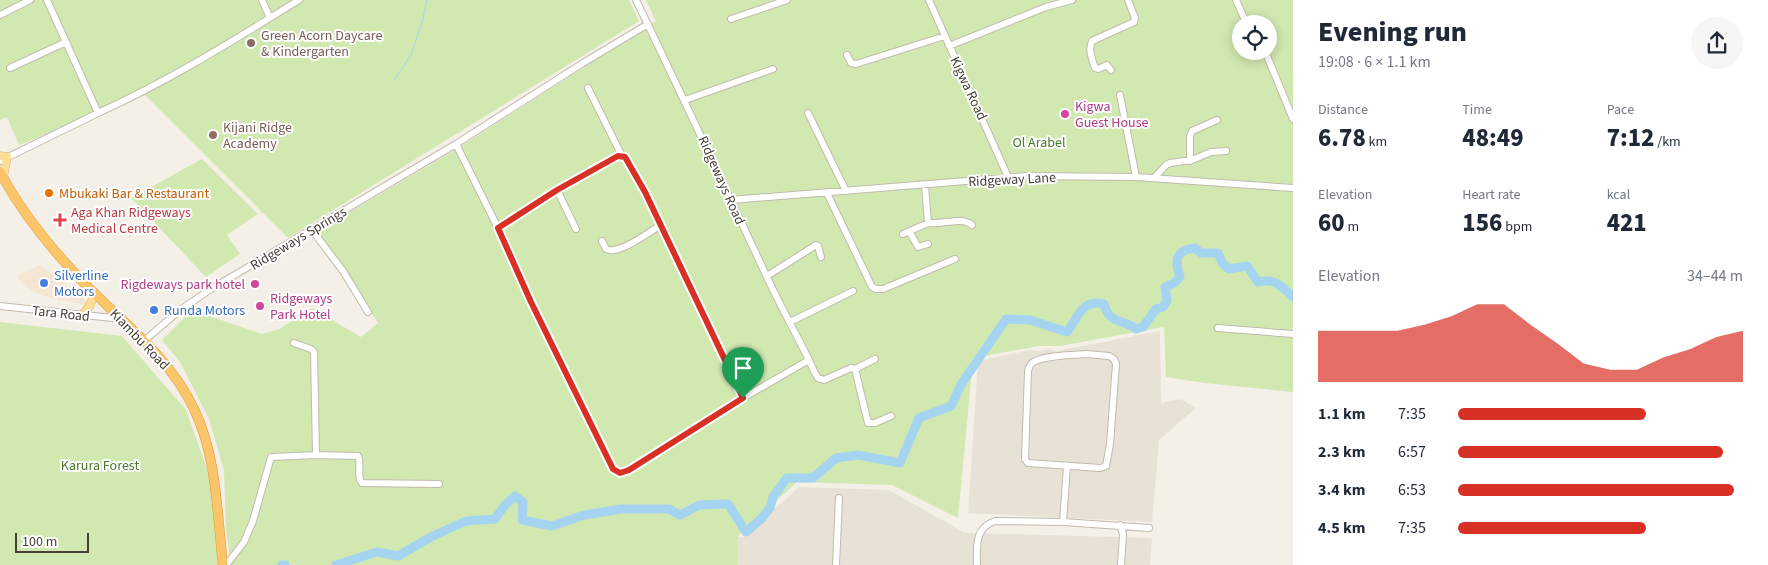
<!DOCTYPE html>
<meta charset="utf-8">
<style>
:root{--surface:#fff;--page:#f6f6f7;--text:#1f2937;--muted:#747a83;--accent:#d93025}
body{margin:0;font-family:"Source Sans 3",sans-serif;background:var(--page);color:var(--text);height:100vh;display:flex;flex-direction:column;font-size:19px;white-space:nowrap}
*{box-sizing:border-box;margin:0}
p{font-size:16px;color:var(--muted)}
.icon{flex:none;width:28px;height:28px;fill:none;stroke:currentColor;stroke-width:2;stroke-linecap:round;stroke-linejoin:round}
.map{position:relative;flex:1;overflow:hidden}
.sheet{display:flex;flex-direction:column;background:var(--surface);width:475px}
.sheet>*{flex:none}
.controls{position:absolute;left:1232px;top:15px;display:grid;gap:10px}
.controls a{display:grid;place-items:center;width:45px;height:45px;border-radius:50%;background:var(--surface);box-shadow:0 2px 12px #0003;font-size:25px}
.scale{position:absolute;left:15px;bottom:12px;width:74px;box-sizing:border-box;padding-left:5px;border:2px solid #474036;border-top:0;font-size:14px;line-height:18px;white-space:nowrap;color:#474036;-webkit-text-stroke:4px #fff;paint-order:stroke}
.pin{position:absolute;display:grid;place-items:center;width:42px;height:42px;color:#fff;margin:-51px -21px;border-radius:50% 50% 50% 0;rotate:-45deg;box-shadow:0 0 5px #0007}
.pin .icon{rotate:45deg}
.round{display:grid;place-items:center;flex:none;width:52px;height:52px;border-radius:26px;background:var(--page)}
.overview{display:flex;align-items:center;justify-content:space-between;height:85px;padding:0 25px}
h1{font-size:28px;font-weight:800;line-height:38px}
.stats{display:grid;grid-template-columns:repeat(3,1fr);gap:8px;height:85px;padding:5px 25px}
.stats div{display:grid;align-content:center}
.stats b{font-size:25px;font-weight:800}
.stats small{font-size:14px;font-weight:400}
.stats p{font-size:14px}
.chart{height:140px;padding:10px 25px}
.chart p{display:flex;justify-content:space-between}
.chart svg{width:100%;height:90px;margin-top:5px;fill:var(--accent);opacity:.7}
ul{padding:0 25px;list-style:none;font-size:16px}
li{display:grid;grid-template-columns:80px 60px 1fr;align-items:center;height:38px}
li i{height:12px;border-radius:6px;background:var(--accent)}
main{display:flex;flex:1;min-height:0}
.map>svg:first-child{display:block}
</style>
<main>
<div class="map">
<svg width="1293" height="565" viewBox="0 0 1293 565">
<rect width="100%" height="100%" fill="#f4f0e8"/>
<path fill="#e8e1d6" d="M1160 331 1161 403 1180 399 1196 408 1159 440 1152 522 968 513 978 361 1030 350 1039 351 1049 349 1057 351Z
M799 487 889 490 965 533 1152 538 1150 565H433L435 549 744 537Z"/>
<path fill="#f5e5d3" d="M40 265 93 306 50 298 31 291 16 276Z"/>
<path fill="#d1e8b1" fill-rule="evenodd" d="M0 0H629L639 21 288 238 145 95 19 145 7 117 0 120Z
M646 0H1293V392L1205 383 1166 377 1164 327 1060 346H1039L973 358 958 518 892 485 797 482 738 536 737 565H231L226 529 224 470 209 419 180 362 162 340 192 310 262 334 279 329 312 308 361 337 378 323 318 231 455 150 656 21ZM1241 24H1269V51H1241Z
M202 159 258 214 227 235 240 254 206 277 131 198Z
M0 322 122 336 186 410 213 486 222 565H0Z"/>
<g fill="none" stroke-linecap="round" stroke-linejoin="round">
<path stroke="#a5d4f0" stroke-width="1" d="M394 80 411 55 422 23 427 0"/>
<path stroke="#a5d4f0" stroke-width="9" d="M282 565H285
M336 565 377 552 398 556 431 537 466 521 495 519 505 505 515 496 523 502 522 520 552 526 584 515 621 509H669L680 515 699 505 728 504 746 532 762 518 770 508 773 497 787 478H813L836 458 858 455 900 463 919 418 951 406 962 383 1006 319 1030 320 1067 332C1078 318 1082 298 1104 304 1109 324 1122 319 1136 329L1143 327 1156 309 1163 307 1167 300 1165 287 1174 283 1180 277C1174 260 1176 250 1195 248L1201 253H1218L1222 263 1229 269 1247 266 1258 282C1274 277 1282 287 1293 297"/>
<defs>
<path id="minor" d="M262 0 270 18
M636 0C680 91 723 183 766 275 781 308 800 340 815 373L818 378 824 380 851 368 855 369 868 423H875L891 416
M929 0 1008 177
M1236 0 1244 18 1248 24
M0 15 30 0
M731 19 787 0
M648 24 583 63 456 144 498 228 531 302 613 469C618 474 623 473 629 470L743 398 809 360
M949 46 1046 7 1072 0
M1265 51 1293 119
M847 55 851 63 856 64 945 36
M10 68 66 42
M1111 70 1107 65 1098 69 1095 68C1092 59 1088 50 1092 41L1134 22 1135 18 1128 0
M588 88 622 156 628 161 645 192 743 398
M1120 95 1136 177
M685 100 773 69
M98 113C169 81 234 40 299 0
M808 113 846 191
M0 161 98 113 47 0
M1190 161V136L1192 131 1217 120
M1154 178 1166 165 1170 163 1192 160 1211 152 1226 151
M557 190 576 229
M827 193 872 287 876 289H883L955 259
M731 200 1027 176 1136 177 1293 188
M928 223C943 225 962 216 972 225
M498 228 557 190 615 157 622 156
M312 230 343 271 368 312
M909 231 918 247 928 244
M903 234 928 223 925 185
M602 241 606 249C618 256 649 232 661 225
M767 276 816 245 818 246 821 257
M0 306 122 319
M790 322 853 291
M1218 328 1293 334
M145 340 180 310 211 289 456 144
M1087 354 1109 356 1114 359 1116 364 1110 444 1106 466 1100 468 1028 463 1025 459 1028 371C1029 369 1029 366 1031 364 1039 355 1075 355 1087 354Z
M855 369 875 359
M316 455 358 456C362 464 356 477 362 483L439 484
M1063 522 1067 466
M1120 525 1123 534 1121 565
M226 565 244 542 253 521 271 457 316 455 314 352 311 349 294 343
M836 565 839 498
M977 565C977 547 974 528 995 521L1063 522 1149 528"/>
<path id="major" d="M0 156 7 157 3 178
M82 316 90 305 95 294"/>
<path id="highway" d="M0 172C22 213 53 251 85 284 124 324 170 357 194 409 217 456 217 514 223 565"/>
</defs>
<use href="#minor" stroke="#c2baad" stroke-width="8"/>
<use href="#major" stroke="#e3b867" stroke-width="9"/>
<use href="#highway" stroke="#dc9939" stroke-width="10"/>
<use href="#minor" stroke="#fff" stroke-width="6"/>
<use href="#major" stroke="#fddc97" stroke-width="8"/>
<use href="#highway" stroke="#fcc56a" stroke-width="9"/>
</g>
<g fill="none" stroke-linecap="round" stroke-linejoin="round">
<defs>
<path id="route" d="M618 156 625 157 645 192 743 398 629 470 620 473 613 469 531 302 498 228 557 190Z"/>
</defs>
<use href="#route" stroke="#fff" stroke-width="10"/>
<use href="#route" stroke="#d93025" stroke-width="6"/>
</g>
<g fill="#8d6e63" stroke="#fff" stroke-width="2">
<circle cx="251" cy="43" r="5"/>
<circle cx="213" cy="135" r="5"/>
</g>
<g fill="#d1479c" stroke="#fff" stroke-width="2">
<circle cx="1065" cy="114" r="5"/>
<circle cx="255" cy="284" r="5"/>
<circle cx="260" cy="306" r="5"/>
</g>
<circle fill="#e8710a" stroke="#fff" stroke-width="2" cx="49" cy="193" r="5"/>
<path fill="#e0444e" stroke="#fff" stroke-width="2" d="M57.5 212.5h5v5h5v5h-5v5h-5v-5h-5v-5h5z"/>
<g fill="#3f7fe0" stroke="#fff" stroke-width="2">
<circle cx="44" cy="283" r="5"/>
<circle cx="154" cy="310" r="5"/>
</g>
<g text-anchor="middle" stroke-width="4" stroke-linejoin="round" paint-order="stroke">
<g font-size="14" fill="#785e54" stroke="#fff" text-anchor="start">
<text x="261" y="40">Green Acorn Daycare<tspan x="261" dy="16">&amp; Kindergarten</tspan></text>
<text x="223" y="132">Kijani Ridge<tspan x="223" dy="16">Academy</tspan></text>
</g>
<g font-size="14" fill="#474036" stroke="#fff">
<text transform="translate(969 88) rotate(65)" y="5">Kigwa Road</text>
<text transform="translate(1012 179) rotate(-3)" y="5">Ridgeway Lane</text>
<text transform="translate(722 180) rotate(66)" y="5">Ridgeways Road</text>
<text transform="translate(298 238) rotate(-31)" y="5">Ridgeways Springs</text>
<text transform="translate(61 313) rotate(6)" y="5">Tara Road</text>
<text transform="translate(140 339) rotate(46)" y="5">Kiambu Road</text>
</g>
<g font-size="14" fill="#b23c85" stroke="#fff" text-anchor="start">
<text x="1075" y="111">Kigwa<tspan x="1075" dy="16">Guest House</tspan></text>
<text x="245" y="289" text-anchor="end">Rigdeways park hotel</text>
<text x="270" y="303">Ridgeways<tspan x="270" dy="16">Park Hotel</tspan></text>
</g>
<g font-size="14" fill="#4b792a" stroke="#fff">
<text x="1039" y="147">Ol Arabel</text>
<text x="100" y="470">Karura Forest</text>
</g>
<g font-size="14" fill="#c56008" stroke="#fff" text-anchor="start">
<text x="59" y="198">Mbukaki Bar &amp; Restaurant</text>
</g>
<g font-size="14" fill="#be3a42" stroke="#fff" text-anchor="start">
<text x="71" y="217">Aga Khan Ridgeways<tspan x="71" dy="16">Medical Centre</tspan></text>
</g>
<g font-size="14" fill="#366cbe" stroke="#fff" text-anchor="start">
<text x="54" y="280">Silverline<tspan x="54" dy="16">Motors</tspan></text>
<text x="164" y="315">Runda Motors</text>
</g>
</g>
</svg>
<div class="controls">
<a><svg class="icon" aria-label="locate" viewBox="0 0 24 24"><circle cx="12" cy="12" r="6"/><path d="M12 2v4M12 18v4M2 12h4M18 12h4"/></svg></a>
</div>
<div class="scale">100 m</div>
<div class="pin" style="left:743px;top:398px;background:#1e9e55"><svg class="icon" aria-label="arrive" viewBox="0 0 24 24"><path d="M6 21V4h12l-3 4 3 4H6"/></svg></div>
</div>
<section class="sheet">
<div class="overview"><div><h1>Evening run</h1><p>19:08 · 6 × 1.1 km</p></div><a class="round"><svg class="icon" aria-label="share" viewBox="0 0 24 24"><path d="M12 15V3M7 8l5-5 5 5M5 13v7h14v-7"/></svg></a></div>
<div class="stats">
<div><p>Distance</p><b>6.78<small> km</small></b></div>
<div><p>Time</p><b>48:49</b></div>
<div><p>Pace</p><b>7:12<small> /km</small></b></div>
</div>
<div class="stats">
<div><p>Elevation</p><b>60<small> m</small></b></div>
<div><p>Heart rate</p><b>156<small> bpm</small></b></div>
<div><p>kcal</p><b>421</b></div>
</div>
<div class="chart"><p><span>Elevation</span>34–44 m</p>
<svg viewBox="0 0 160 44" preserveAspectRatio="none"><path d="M0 44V19L10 19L20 19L30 19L40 16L50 12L60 6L70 6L80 16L90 25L100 35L110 38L120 38L130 32L140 28L150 22L160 19V44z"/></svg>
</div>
<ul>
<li><b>1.1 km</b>7:35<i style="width:66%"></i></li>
<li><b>2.3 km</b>6:57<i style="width:93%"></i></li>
<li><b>3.4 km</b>6:53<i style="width:97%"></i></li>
<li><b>4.5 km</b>7:35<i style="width:66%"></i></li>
</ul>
</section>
</main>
